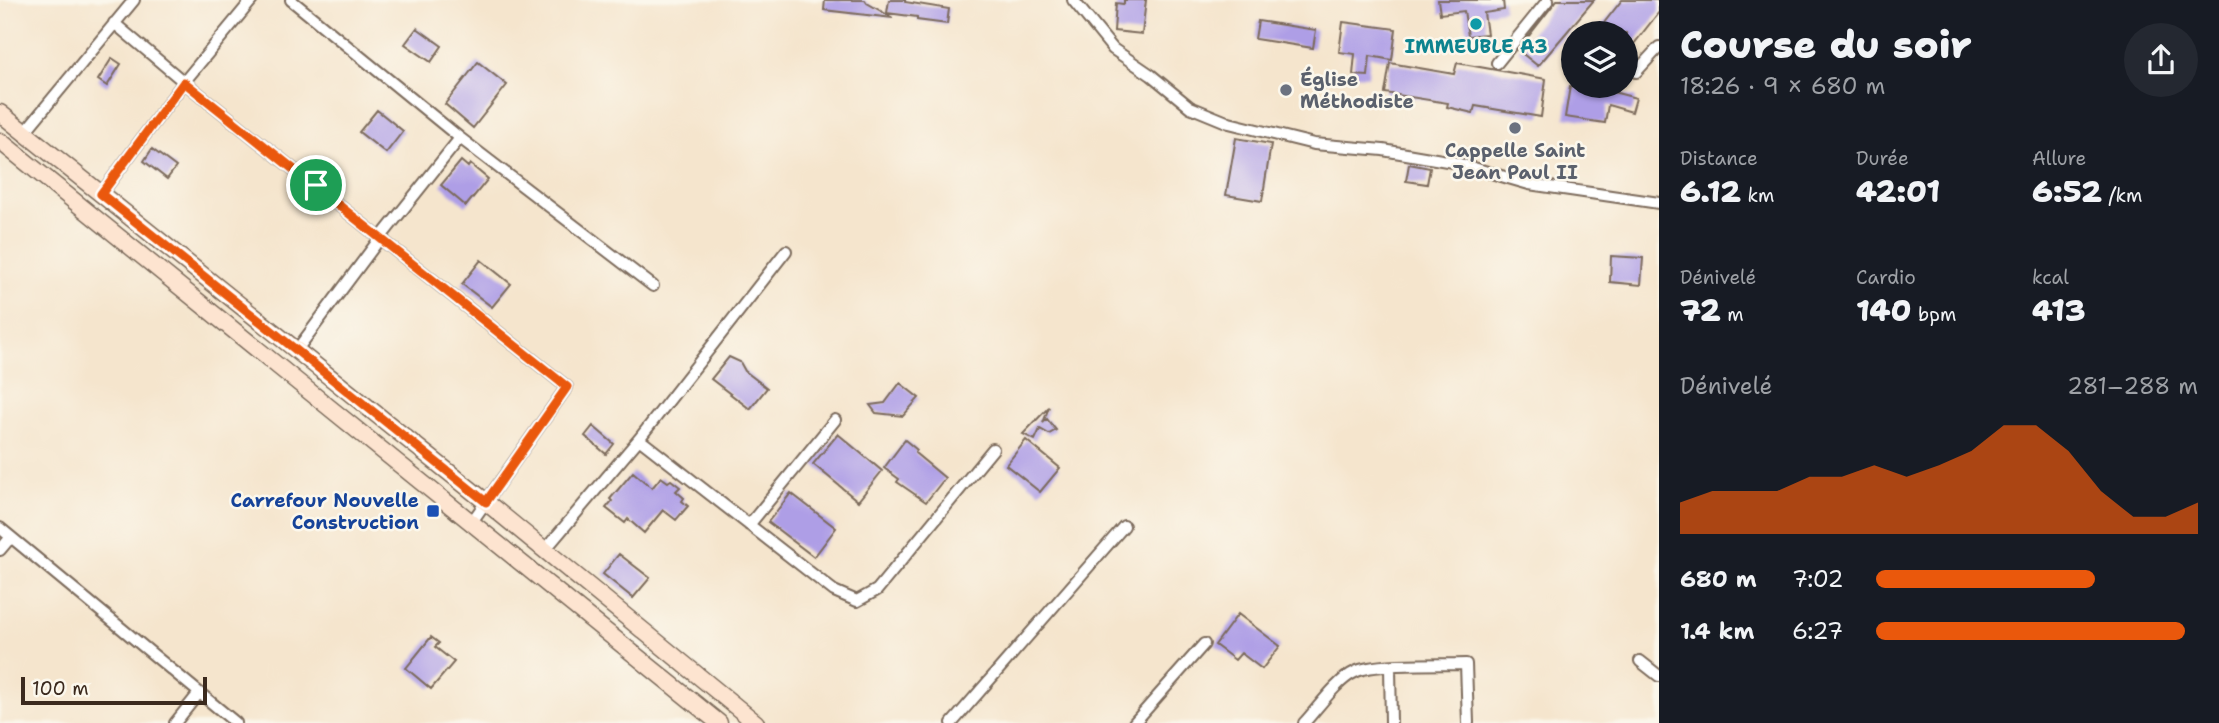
<!DOCTYPE html>
<html lang="fr">
<meta charset="utf-8">
<style>
:root{--surface:#171b24;--page:#242831;--text:#f1f3f6;--muted:#9ea1a6;--accent:#ea580c}
body{margin:0;font-family:"Shantell Sans",sans-serif;background:var(--page);color:var(--text);height:100vh;display:flex;flex-direction:column;font-size:26px;white-space:nowrap}
*{box-sizing:border-box;margin:0}
p{font-size:23px;color:var(--muted)}
.icon{flex:none;width:38px;height:38px;fill:none;stroke:currentColor;stroke-width:2;stroke-linecap:round;stroke-linejoin:round}
.map{position:relative;flex:1;overflow:hidden}
.sheet{display:flex;flex-direction:column;background:var(--surface);width:560px}
.sheet>*{flex:none}
.controls{position:absolute;left:1561px;top:21px;display:grid;gap:14px}
.controls a{display:grid;place-items:center;width:77px;height:77px;border-radius:50%;background:var(--surface);box-shadow:0 2px 5px #0004;font-size:35px}
.scale{position:absolute;left:21px;bottom:18px;width:186px;box-sizing:border-box;padding-left:7px;border:4px solid #3b2a1e;border-top:0;font-size:19px;line-height:24px;white-space:nowrap;color:#3b2a1e;-webkit-text-stroke:5px #fbf7ec;paint-order:stroke}
.pin{position:absolute;display:grid;place-items:center;width:60px;height:60px;color:#fff;margin:-30px;border:4px solid #fff;border-radius:50%;box-shadow:0 2px 7px #0007}
.round{display:grid;place-items:center;flex:none;width:74px;height:74px;border-radius:37px;background:var(--page)}
.headline{display:flex;align-items:center;justify-content:space-between;height:119px;padding:0 21px}
h1{font-size:38px;font-weight:800;line-height:52px}
.stats{display:grid;grid-template-columns:repeat(3,1fr);gap:10px;height:119px;padding:7px 21px}
.stats div{display:grid;align-content:center}
.stats b{font-size:30px;font-weight:800}
.stats small{font-size:19px;font-weight:400}
.stats p{font-size:19px}
.chart{height:196px;padding:14px 21px}
.chart p{display:flex;justify-content:space-between}
.chart svg{width:100%;height:126px;margin-top:7px;fill:var(--accent);opacity:.7}
ul{padding:0 21px;list-style:none;font-size:23px}
li{display:grid;grid-template-columns:112px 84px 1fr;align-items:center;height:52px}
li i{height:18px;border-radius:9px;background:var(--accent)}
main{display:flex;flex:1;min-height:0}
.map>svg:first-child{display:block}
</style>
<main>
<div class="map">
<svg width="1659" height="723" viewBox="0 0 1659 723">
<rect width="100%" height="100%" fill="#fbf7ec"/>
<filter id="ink" filterUnits="userSpaceOnUse"><feTurbulence type="fractalNoise" baseFrequency=".0143" numOctaves="2"/><feDisplacementMap in="SourceGraphic" scale="14" xChannelSelector="R" yChannelSelector="G"/><feConvolveMatrix kernelMatrix="1 2 1 2 8 2 1 2 1" color-interpolation-filters="sRGB"/></filter>
<filter id="wash" filterUnits="userSpaceOnUse"><feTurbulence type="fractalNoise" baseFrequency=".00686" numOctaves="4" result="noise"/><feDisplacementMap in="SourceGraphic" scale="28" xChannelSelector="R" yChannelSelector="G"/><feGaussianBlur stdDeviation="1.57" result="paint"/><feColorMatrix in="noise" values="0 0 0 0 0 0 0 0 0 0 0 0 0 0 0 0 0 1.4 0 .05"/><feComposite in="paint" operator="in"/></filter>
<g filter="url(#wash)">
<rect width="100%" height="100%" fill="#f5e5cd"/>
<g id="blocks">
<path fill="#ae9ee6" d="M825 0H865L867 3 893 18 824 10Z
M889 0H905V2L949 9 947 24 917 20V17L887 13Z
M1124 0H1146L1142 34 1114 31 1116 3 1124 4Z
M1438 0H1503L1504 10 1484 13 1487 34 1468 36 1464 11 1440 14Z
M1557 0H1594L1538 66 1518 50Z
M1622 0H1659V12L1626 54V33H1596Z
M1258 21 1316 30 1313 48 1255 39Z
M1343 22 1396 29 1392 60 1370 56 1368 76 1353 75 1355 54 1339 52Z
M417 28 442 46 431 62 405 44Z
M112 58 121 64 107 86 98 80Z
M478 62 507 85 473 128 445 104Z
M1390 63 1454 74 1457 63 1546 79 1541 117 1475 106 1473 113 1447 107 1448 103 1385 93Z
M1570 86 1617 93 1636 98 1632 112 1608 105 1605 123 1565 117Z
M377 110 403 131 386 153 359 132Z
M1236 138 1271 144 1262 201 1226 195Z
M152 149 176 167 167 179 144 161Z
M461 161 468 167 470 164 488 179 466 206 441 185Z
M1409 164 1430 168 1427 184 1406 181Z
M1611 256 1643 258 1641 285 1610 282Z
M481 260 511 284 492 307 462 284Z
M729 357 740 362 745 371 767 388 750 409 711 379Z
M900 383 919 398 903 416 876 413 870 405 885 403Z
M1049 407 1043 423 1047 419 1056 430 1049 434 1040 429 1035 440 1023 434Z
M593 426 614 444 606 454 585 436Z
M838 434 882 471 858 501 813 464Z
M905 440 917 450 915 453 945 478 926 502 897 482 899 479 884 468Z
M1026 440 1060 468 1040 492 1006 465Z
M633 472 652 488 661 477 668 482 671 480 680 487 676 491 684 498 682 501 688 506 676 520 663 510 644 533 628 519 625 523 606 508 612 501 610 499Z
M791 493 836 528 814 557 768 522Z
M619 554 650 578 633 598 603 574Z
M1238 614 1280 646 1262 669 1241 653 1235 660 1215 645Z
M431 637 439 643 435 647 454 662 431 689 406 668Z"/>
</g>
</g>
<g filter="url(#ink)">
<use href="#blocks" fill-opacity="0" stroke="#7c6b5b" stroke-width="2"/>
<g fill="none" stroke-linecap="round" stroke-linejoin="round">
<defs>
<path id="minor" d="M291 0 460 138 653 286
M1073 0 1113 49 1151 75 1190 107 1229 123 1314 144 1383 150 1453 162 1529 184 1659 203
M114 23 184 82 567 387 471 523
M1497 63 1548 0
M1636 72 1659 47
M24 133 134 0
M101 194 184 82 252 0
M296 351 381 237 460 138
M639 439 834 591 857 601 877 590 993 449
M749 525 835 420
M0 528 236 723
M0 550 11 537
M544 551 639 439 786 251
M1640 661 1659 676
M1390 667 1391 723
M175 723 199 693
M952 723 1124 526
M1134 723 1204 644
M1304 723C1318 708 1337 680 1355 672 1375 662 1441 665 1466 664L1468 723"/>
<path id="secondary" d="M0 113 486 502 756 723
M0 141 719 723"/>
</defs>
<use href="#minor" stroke="#7c6b5b" stroke-width="14"/>
<use href="#secondary" stroke="#7c6b5b" stroke-width="19"/>
<use href="#minor" stroke="#fff" stroke-width="10"/>
<use href="#secondary" stroke="#fde4d0" stroke-width="16"/>
</g>
</g>
<g fill="none" stroke-linecap="round" stroke-linejoin="round" filter="url(#ink)">
<defs>
<path id="route" d="M184 82 567 387 486 502 101 194Z"/>
</defs>
<use href="#route" stroke="#fff" stroke-width="14"/>
<use href="#route" stroke="#ea580c" stroke-width="9"/>
</g>
<circle fill="#0f9aa8" stroke="#fbf7ec" stroke-width="2.5" cx="1476" cy="24" r="7"/>
<g fill="#6b7280" stroke="#fbf7ec" stroke-width="2.5">
<circle cx="1286" cy="90" r="7"/>
<circle cx="1515" cy="128" r="7"/>
</g>
<rect fill="#1a4fb4" stroke="#fbf7ec" stroke-width="2.5" x="426" y="504" width="14" height="14" rx="3.5"/>
<g text-anchor="middle" stroke-width="5" stroke-linejoin="round" paint-order="stroke">
<g font-size="19" font-weight="bold" fill="#0d838f" stroke="#fbf7ec">
<text x="1476" y="53">IMMEUBLE A3</text>
</g>
<g font-size="19" font-weight="bold" fill="#5b616d" stroke="#fbf7ec" text-anchor="start">
<text x="1300" y="86">Église<tspan x="1300" dy="22">Méthodiste</tspan></text>
<text x="1515" y="157" text-anchor="middle">Cappelle Saint<tspan x="1515" dy="22">Jean Paul II</tspan></text>
</g>
<g font-size="19" font-weight="bold" fill="#164399" stroke="#fbf7ec" text-anchor="end">
<text x="419" y="507">Carrefour Nouvelle<tspan x="419" dy="22">Construction</tspan></text>
</g>
</g>
</svg>
<div class="controls">
<a><svg class="icon" aria-label="layers" viewBox="0 0 24 24"><path d="M12 4l9 5-9 5-9-5zM3 14l9 5 9-5"/></svg></a>
</div>
<div class="scale">100 m</div>
<div class="pin" style="left:316px;top:185px;background:#1e9e55"><svg class="icon" aria-label="arrive" viewBox="0 0 24 24"><path d="M6 21V4h12l-3 4 3 4H6"/></svg></div>
</div>
<section class="sheet">
<div class="headline"><div><h1>Course du soir</h1><p>18:26 · 9 × 680 m</p></div><a class="round"><svg class="icon" aria-label="share" viewBox="0 0 24 24"><path d="M12 15V3M7 8l5-5 5 5M5 13v7h14v-7"/></svg></a></div>
<div class="stats">
<div><p>Distance</p><b>6.12<small> km</small></b></div>
<div><p>Durée</p><b>42:01</b></div>
<div><p>Allure</p><b>6:52<small> /km</small></b></div>
</div>
<div class="stats">
<div><p>Dénivelé</p><b>72<small> m</small></b></div>
<div><p>Cardio</p><b>140<small> bpm</small></b></div>
<div><p>kcal</p><b>413</b></div>
</div>
<div class="chart"><p><span>Dénivelé</span>281–288 m</p>
<svg viewBox="0 0 160 44" preserveAspectRatio="none"><path d="M0 44V33L10 29L20 29L30 29L40 24L50 24L60 20L70 24L80 20L90 15L100 6L110 6L120 15L130 29L140 38L150 38L160 33V44z"/></svg>
</div>
<ul>
<li><b>680 m</b>7:02<i style="width:68%"></i></li>
<li><b>1.4 km</b>6:27<i style="width:96%"></i></li>
</ul>
</section>
</main>
